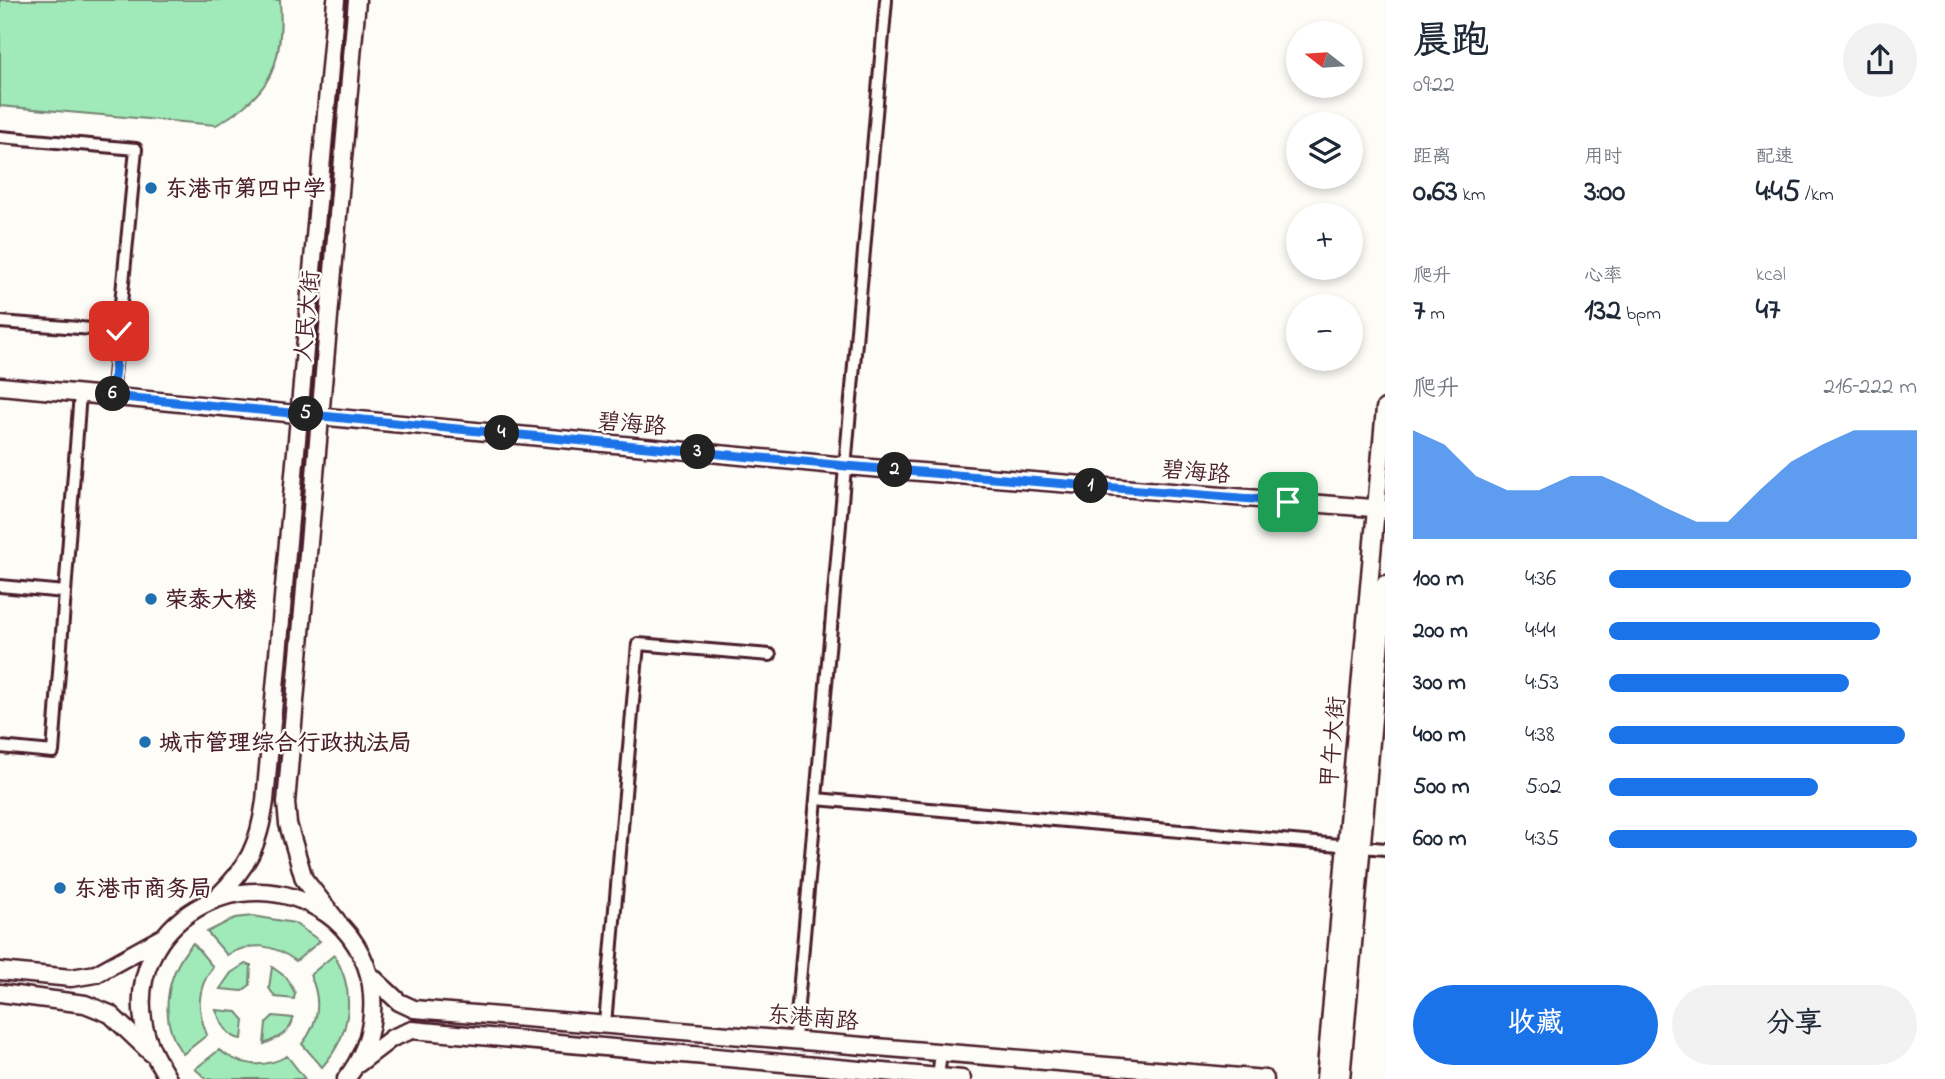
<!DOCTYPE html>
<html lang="zh">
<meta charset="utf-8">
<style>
:root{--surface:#fff;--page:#f2f2f3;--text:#1f2937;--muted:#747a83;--accent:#1a73e8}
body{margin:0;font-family:"Indie Flower","LXGW WenKai TC",sans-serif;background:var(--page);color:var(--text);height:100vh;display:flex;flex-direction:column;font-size:26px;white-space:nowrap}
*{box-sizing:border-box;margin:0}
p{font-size:23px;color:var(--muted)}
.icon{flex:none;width:38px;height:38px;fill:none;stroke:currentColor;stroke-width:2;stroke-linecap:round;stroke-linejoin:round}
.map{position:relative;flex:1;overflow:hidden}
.sheet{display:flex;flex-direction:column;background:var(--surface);width:560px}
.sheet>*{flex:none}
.needle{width:46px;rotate:287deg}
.controls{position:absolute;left:1286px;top:21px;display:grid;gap:14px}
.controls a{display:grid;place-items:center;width:77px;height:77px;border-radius:50%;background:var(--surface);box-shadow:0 4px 10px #0003;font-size:35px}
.pin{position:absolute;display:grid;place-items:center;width:60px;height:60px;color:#fff;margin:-30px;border-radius:14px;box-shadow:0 4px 10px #0006}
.km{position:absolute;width:35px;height:35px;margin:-18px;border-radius:50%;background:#222;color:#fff;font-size:19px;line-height:35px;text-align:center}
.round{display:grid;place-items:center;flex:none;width:74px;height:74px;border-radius:37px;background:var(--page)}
.overview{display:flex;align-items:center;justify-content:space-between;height:119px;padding:0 28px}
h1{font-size:38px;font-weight:700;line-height:52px}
.stats{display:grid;grid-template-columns:repeat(3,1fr);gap:10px;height:119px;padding:7px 28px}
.stats div{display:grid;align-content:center}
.stats b{font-size:30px;font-weight:700}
.stats small{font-size:19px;font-weight:400}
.stats p{font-size:19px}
.chart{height:196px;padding:14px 28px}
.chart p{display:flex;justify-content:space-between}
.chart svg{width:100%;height:126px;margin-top:7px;fill:var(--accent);opacity:.7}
.button{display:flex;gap:14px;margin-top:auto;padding:14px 28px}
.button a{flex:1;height:80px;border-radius:42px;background:var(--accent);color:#fff;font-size:28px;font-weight:700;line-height:80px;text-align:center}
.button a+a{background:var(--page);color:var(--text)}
ul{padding:0 28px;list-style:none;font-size:23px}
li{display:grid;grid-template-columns:112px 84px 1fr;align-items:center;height:52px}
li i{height:18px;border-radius:9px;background:var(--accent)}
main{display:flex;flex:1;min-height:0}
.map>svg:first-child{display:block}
</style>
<main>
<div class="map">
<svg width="1385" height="1079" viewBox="0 0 1385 1079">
<rect width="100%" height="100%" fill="#fdfcf7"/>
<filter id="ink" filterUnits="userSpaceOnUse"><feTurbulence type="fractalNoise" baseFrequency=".0143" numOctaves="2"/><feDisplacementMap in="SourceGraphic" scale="14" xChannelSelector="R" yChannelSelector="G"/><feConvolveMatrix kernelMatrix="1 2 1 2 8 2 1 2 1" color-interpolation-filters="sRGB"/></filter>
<g filter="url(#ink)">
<path fill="#a0eab9" stroke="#758472" stroke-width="2" d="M0 0H280C284 63 272 94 216 125L0 106Z
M253 916 294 923 320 941 296 961C273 944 252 941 227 955L207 932 235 918Z
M193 943 213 967C196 989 197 1010 207 1035L183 1054C157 1020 166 973 193 943Z
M334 955C357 992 351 1035 322 1067L302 1044C319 1023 322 1000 310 975Z
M245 964 251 965 250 985 242 991 220 989 231 973Z
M272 967 287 978 295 993 294 999 275 997 269 988Z
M216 1010 237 1012 244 1020 242 1039C227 1038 221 1022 216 1010Z
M273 1016 293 1018C292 1032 276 1039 264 1044L266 1023Z
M219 1050C240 1066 264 1069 287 1056L305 1079H207L195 1069Z"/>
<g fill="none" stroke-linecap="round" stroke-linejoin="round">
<defs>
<path id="street" d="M0 137 136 149 112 396
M0 322 119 331
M0 586 65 592
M0 747 53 752 80 393
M816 799 1385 849
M605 1024 638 644 770 655
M795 1038 886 0
M938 1079 941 1051"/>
<path id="secondary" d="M0 386 846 466 1385 509
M217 897C248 867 259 845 265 801L336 0
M337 921 304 879 288 824 286 803 357 0
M0 971 71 978 96 974 163 937
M369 974 399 1002 414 1009 1265 1079
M0 993 85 1004 110 1014 151 1053
M358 1064 392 1038 412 1030 962 1079
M168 1079C158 1062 148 1046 144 1026 124 922 241 855 327 914 350 930 367 958 371 985 376 1020 368 1051 346 1079
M1325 1079 1385 408
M1341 1079 1385 584"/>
</defs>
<use href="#street" stroke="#4a1f2b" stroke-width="16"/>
<use href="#secondary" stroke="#4a1f2b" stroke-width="21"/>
<use href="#street" stroke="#fdfcf7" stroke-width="10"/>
<use href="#secondary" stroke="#fdfcf7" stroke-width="16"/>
</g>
</g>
<g fill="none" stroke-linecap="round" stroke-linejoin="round" filter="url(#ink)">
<defs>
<path id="route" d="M119 331 112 396 846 466 1288 502"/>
</defs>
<use href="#route" stroke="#fff" stroke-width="14"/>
<use href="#route" stroke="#1a73e8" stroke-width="9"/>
</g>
<g fill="#1f6fb2" stroke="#fdfcf7" stroke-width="2.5">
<circle cx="151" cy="188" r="7"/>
<circle cx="151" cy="599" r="7"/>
<circle cx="145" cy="742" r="7"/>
<circle cx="60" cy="888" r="7"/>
</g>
<g text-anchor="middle" stroke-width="5" stroke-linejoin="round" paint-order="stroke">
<g font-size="23" font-weight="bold" fill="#4a1f2b" stroke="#fdfcf7" text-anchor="start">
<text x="165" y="196">东港市第四中学</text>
<text x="165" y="607">荣泰大楼</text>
<text x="159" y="750">城市管理综合行政执法局</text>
<text x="74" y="896">东港市商务局</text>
</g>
<g font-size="23" fill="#4a1f2b" stroke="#fdfcf7">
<text transform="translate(306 316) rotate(-85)" y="8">人民大街</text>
<text transform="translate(632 423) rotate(5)" y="8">碧海路</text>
<text transform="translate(1196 471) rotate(5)" y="8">碧海路</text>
<text transform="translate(1332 742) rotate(-85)" y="8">甲午大街</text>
<text transform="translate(813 1017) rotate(5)" y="8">东港南路</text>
</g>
</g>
</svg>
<div class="controls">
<a><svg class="needle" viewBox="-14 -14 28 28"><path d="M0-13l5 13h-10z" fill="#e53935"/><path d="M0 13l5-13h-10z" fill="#747a83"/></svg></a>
<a><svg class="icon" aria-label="layers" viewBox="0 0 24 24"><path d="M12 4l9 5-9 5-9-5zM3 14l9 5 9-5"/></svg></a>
<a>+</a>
<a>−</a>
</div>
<div class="pin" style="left:1288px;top:502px;background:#1e9e55"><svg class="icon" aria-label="arrive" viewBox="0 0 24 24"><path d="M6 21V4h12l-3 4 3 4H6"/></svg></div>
<div class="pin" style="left:119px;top:331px;background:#d93025"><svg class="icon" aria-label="check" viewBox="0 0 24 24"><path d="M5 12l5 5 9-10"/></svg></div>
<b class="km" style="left:1091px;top:486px">1</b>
<b class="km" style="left:895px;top:470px">2</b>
<b class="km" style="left:698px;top:452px">3</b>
<b class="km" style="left:502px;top:433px">4</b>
<b class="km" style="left:306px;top:414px">5</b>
<b class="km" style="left:113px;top:394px">6</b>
</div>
<section class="sheet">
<div class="overview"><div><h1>晨跑</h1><p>09:22</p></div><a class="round"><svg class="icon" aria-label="share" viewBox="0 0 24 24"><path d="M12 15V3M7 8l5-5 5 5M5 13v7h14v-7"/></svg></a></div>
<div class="stats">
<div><p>距离</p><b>0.63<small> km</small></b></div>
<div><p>用时</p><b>3:00</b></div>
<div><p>配速</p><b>4:45<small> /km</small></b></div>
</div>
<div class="stats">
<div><p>爬升</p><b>7<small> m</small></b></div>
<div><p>心率</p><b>132<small> bpm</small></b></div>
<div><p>kcal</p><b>47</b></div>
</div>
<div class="chart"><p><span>爬升</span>216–222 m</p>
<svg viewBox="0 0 160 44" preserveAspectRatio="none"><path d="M0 44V6L10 11L20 22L30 27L40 27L50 22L60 22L70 27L80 33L90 38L100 38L110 27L120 17L130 11L140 6L150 6L160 6V44z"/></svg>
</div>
<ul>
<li><b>100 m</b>4:36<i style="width:98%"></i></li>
<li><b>200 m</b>4:44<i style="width:88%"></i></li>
<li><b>300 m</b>4:53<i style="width:78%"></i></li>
<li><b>400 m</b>4:38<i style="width:96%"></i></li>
<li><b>500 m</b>5:02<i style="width:68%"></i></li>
<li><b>600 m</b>4:35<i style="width:100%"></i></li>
</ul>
<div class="button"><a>收藏</a><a>分享</a></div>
</section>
</main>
